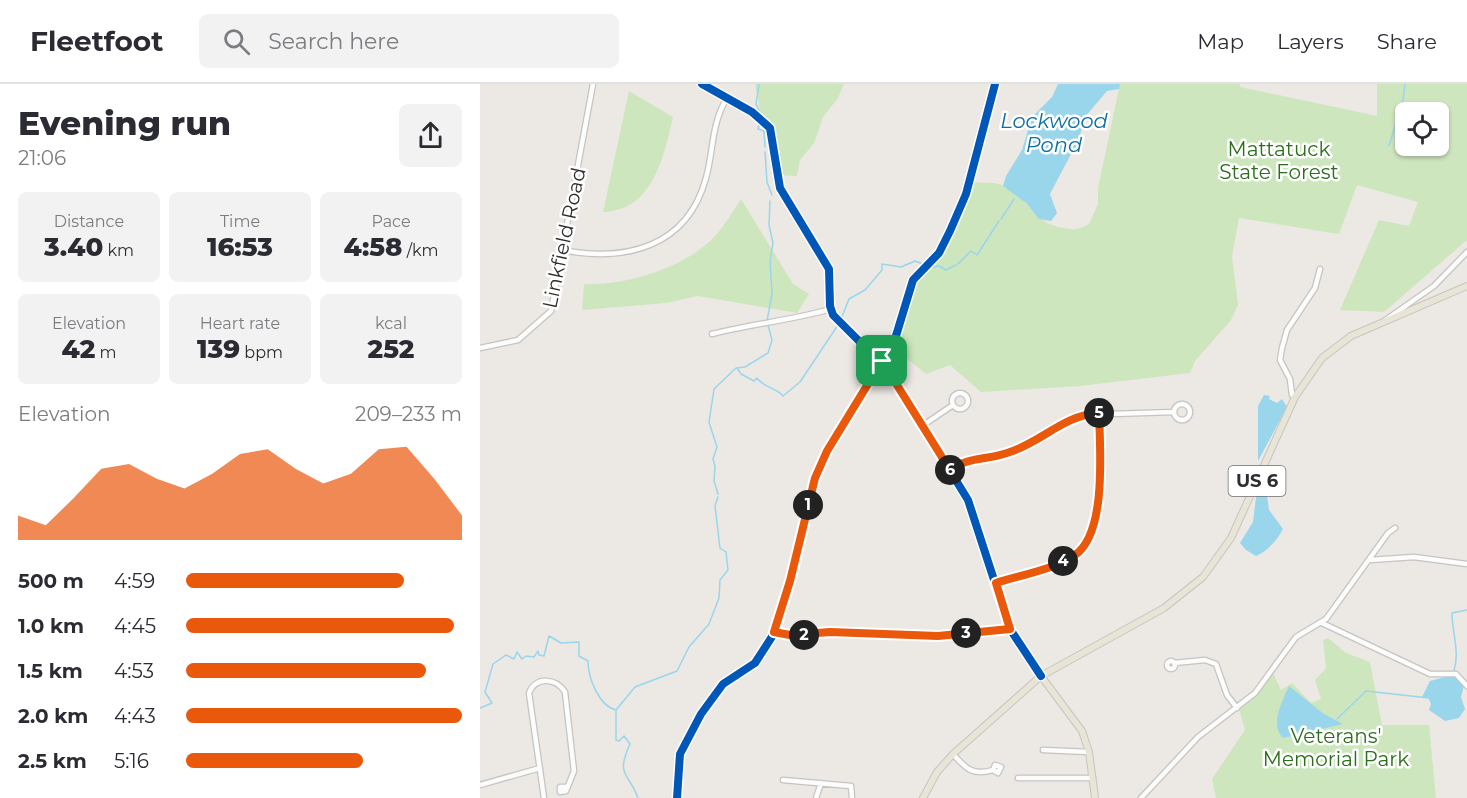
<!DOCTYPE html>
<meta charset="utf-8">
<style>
:root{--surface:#fff;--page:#f2f2f3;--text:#2b2b33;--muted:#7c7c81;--line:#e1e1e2;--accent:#ea580c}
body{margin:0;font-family:Montserrat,sans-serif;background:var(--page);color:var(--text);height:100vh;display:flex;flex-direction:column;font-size:22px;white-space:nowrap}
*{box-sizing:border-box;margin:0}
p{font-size:20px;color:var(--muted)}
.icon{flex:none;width:33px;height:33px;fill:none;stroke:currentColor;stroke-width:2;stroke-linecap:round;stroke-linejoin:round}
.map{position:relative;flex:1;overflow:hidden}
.drawer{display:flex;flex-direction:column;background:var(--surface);width:480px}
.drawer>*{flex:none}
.tools{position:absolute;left:915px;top:18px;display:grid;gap:12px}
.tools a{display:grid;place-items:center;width:54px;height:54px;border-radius:9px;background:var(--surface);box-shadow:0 2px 4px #0004;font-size:30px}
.pin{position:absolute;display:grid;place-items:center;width:51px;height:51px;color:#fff;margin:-26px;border-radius:12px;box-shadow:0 3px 9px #0006}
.km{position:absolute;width:30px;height:30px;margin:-15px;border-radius:50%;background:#222;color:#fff;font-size:16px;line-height:30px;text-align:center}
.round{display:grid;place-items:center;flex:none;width:63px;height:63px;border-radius:9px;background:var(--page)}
.headline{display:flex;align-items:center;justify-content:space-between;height:102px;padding:0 18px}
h1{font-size:33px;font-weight:800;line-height:45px}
.figures{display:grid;grid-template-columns:repeat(3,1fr);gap:9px;height:102px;padding:6px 18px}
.figures div{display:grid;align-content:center;border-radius:9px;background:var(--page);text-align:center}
.figures b{font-size:26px;font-weight:800}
.figures small{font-size:16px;font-weight:400}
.figures p{font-size:16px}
.chart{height:168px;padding:12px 18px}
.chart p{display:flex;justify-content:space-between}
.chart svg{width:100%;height:108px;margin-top:6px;fill:var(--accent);opacity:.7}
ul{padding:0 18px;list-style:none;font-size:20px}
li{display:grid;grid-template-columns:96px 72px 1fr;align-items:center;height:45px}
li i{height:15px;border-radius:8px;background:var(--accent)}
header{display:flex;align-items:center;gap:36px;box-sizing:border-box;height:84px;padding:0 30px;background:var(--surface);border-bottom:2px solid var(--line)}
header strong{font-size:28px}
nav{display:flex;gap:33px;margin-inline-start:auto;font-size:21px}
.search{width:420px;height:54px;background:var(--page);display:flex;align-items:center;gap:15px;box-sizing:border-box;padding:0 21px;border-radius:9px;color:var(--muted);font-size:22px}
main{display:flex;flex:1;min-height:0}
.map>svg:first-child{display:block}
</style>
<header>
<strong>Fleetfoot</strong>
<div class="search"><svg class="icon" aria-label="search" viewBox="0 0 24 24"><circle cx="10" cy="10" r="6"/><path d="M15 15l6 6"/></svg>Search here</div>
<nav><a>Map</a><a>Layers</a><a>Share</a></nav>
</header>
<main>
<section class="drawer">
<div class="headline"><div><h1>Evening run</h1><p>21:06</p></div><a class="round"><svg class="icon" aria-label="share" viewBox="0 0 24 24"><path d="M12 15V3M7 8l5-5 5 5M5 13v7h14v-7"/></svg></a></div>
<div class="figures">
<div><p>Distance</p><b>3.40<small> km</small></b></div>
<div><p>Time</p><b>16:53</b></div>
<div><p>Pace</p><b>4:58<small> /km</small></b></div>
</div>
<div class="figures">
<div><p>Elevation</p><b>42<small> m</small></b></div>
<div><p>Heart rate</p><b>139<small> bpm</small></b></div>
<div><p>kcal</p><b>252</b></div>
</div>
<div class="chart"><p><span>Elevation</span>209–233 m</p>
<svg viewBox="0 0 160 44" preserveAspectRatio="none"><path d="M0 44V34L10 38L20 27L30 15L40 13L50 19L60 23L70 17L80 9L90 7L100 15L110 21L120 17L130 7L140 6L150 19L160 34V44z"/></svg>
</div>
<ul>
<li><b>500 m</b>4:59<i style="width:79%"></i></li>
<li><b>1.0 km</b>4:45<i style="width:97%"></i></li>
<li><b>1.5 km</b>4:53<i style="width:87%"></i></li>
<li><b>2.0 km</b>4:43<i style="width:100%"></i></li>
<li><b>2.5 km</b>5:16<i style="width:64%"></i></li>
</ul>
</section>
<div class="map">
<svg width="987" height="714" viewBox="0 0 987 714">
<rect width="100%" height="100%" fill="#ece8e4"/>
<path fill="#cee6be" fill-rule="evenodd" d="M275 0H364L358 14 343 33 334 59 320 76 317 92 297 91 293 48 280 26Z
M640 0H760V3L897 32V0H987V156L904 228 860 226 899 136 929 142 938 118 877 101 859 150 759 134 752 172 758 221 751 236 715 277 710 289 600 302 501 308 470 281 446 290 414 264 435 197 458 175 467 160 492 98C500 99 511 98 519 100 546 108 551 139 583 144 594 146 599 146 609 140L618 120V104ZM926 28H958V62H926Z
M149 7 193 33C184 72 173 127 123 128Z
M261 115 313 200 329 210 317 229 218 212 186 219 102 226 104 200C146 202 208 183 237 150 246 139 253 127 261 115Z
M848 554 866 569 890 578 902 641H949L956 714H736L732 695 765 646 759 625 793 589 801 606 812 599 831 619 841 615 835 596 846 584 843 556Z"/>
<path fill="#99d6ec" d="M578 0H640L639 5 627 7 605 33 596 66 592 68 570 110 577 129 571 137 559 135 546 119 523 102 526 92 542 66 552 33 572 13Z
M784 311 790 312 789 315 797 319 802 315 807 323 778 377V322Z
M783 404H786L789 426 803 445C797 456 788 467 776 472L766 466 760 459 773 438 777 405Z
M969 592H975L984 601 981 613 985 625 979 634 965 637 949 626 951 620 948 613H942L950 597Z
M809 602 844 630 863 640 803 654C789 640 803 616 809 602Z"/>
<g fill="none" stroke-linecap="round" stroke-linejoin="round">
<path stroke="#99d6ec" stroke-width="1.5" d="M279 0 276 20 283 34
M280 37 278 45 284 47 285 63
M909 62 923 16 925 0
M285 68 287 98 292 111
M521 135 534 115
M478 180 491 167 497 171 519 137
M449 184 459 182 466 186 476 181
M361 235 369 215 385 206 402 186V180L421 183 435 177 443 180
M287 237 292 210 290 177 293 159 289 141 290 117
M257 284 261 290 274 297 277 294C284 304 297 304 303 312L320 298 358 241
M238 410 234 397 235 382 233 375 237 363 229 338 234 305 256 284 265 283 288 269 292 256 288 241
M974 587C980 567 972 549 972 529L987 526
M0 624 12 619 5 608 13 580 26 571 34 575 37 568 42 575 46 572 54 573 58 567 59 571 64 572 69 552 81 559 99 558V572L108 577C108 594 119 622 136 626
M136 626 155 603 197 587 209 563 229 540 239 514 240 496 248 486 246 468 240 464 235 422 238 413
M136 627V656L139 657 144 652 150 660C135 693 149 688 158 714
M857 635 886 607 949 614"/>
<defs>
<path id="minor" d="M222 0 272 28 290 44 300 104 349 185 350 222 353 231 409 287 488 416 530 545 561 592
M82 166C145 178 207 164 226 94 234 65 231 40 247 14
M904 237 954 202 987 168
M232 250C272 240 312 236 351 225
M0 264 38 256 71 227 113 0
M472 317a8 8 0 1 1 16 0a8 8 0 1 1-16 0Z
M815 313 812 311 810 295 800 276 802 264 807 246 835 204 840 185
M694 328a8 8 0 1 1 16 0a8 8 0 1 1-16 0Z
M442 342 473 321
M470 386 483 377 529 369 600 331 694 328
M890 476 934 473 987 480
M516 499C540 491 573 486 595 471 627 448 620 365 619 329
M842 539 950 590H976L987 602
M295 548 310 551 350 548 458 552 530 545
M687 581a4 4 0 1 1 8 0a4 4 0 1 1-8 0Z
M694 579 725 576 736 580 747 611 757 624
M563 666 609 668
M473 670C486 685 493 692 513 686L518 689 521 683 515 681 513 686
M538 694H613
M303 696 371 702 372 714
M0 701 60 684
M64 714 49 609C56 592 76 594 85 608L94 687 86 707 80 708V703H86
M197 714 200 670 221 630 243 600 275 579 295 548 312 493 335 394 347 367 415 255 433 196 459 169 470 147 486 110 515 0
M336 714 341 699
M661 714 718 653 775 609 816 553 846 535 908 449 915 444"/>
<path id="major" d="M561 592 602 647 609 668 615 714
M443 714 457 688 473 670 561 592 684 524 723 493 751 454 815 313 842 274 871 252 987 202"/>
</defs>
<use href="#minor" stroke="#c5c4c5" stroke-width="7"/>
<use href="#major" stroke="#c6c5c4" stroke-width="8"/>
<use href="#minor" stroke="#fcfcfb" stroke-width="4.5"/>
<use href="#major" stroke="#e8e4d6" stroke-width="6"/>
<defs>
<path id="cycleway" d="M222 0 272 28 290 44 300 104 349 185 350 222 353 231 409 287 488 416 530 545 561 592
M197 714 200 670 221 630 243 600 275 579 295 548 312 493 335 394 347 367 415 255 433 196 459 169 470 147 486 110 515 0"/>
</defs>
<use href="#cycleway" stroke="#fff" stroke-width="11"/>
<use href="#cycleway" stroke="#0057b8" stroke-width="8"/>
</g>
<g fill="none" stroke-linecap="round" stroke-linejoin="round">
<defs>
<path id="route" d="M402 277 470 386C487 373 507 376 527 369 561 359 583 331 619 329 620 365 627 449 595 471 573 486 540 491 516 499L530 545 458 552 350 548 310 551 294 548 310 497 335 394 347 367Z"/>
</defs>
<use href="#route" stroke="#fff" stroke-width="12"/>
<use href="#route" stroke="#ea580c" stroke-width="8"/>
</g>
<g text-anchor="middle" stroke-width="5" stroke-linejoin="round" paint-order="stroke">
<rect fill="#fff" stroke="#6d6d6d" stroke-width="1.5" x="748.5" y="382" width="57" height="30" rx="4.5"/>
<g font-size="18" font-weight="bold" fill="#2e2e2e">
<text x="777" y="403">US 6</text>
</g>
<g font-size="20" fill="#2c6e1b" stroke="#fff">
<text x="799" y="72">Mattatuck<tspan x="799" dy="23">State Forest</tspan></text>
<text x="856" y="659">Veterans'<tspan x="856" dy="23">Memorial Park</tspan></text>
</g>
<g font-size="20" fill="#2e2e2e" stroke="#fff">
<text transform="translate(84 154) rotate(-78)" y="7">Linkfield Road</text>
</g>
<g font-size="21" font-style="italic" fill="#0d6fa3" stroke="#fff">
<text x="574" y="44">Lockwood<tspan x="574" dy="24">Pond</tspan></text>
</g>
</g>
</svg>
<div class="tools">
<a><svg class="icon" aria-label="locate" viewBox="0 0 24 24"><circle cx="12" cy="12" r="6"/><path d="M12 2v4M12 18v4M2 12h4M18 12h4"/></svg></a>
</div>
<div class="pin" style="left:402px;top:277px;background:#1e9e55"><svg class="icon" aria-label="arrive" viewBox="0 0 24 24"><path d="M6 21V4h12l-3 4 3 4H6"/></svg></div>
<b class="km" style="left:328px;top:421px">1</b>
<b class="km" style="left:324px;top:551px">2</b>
<b class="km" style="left:486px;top:549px">3</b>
<b class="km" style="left:583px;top:477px">4</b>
<b class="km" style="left:619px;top:329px">5</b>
<b class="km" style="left:470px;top:386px">6</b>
</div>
</main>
